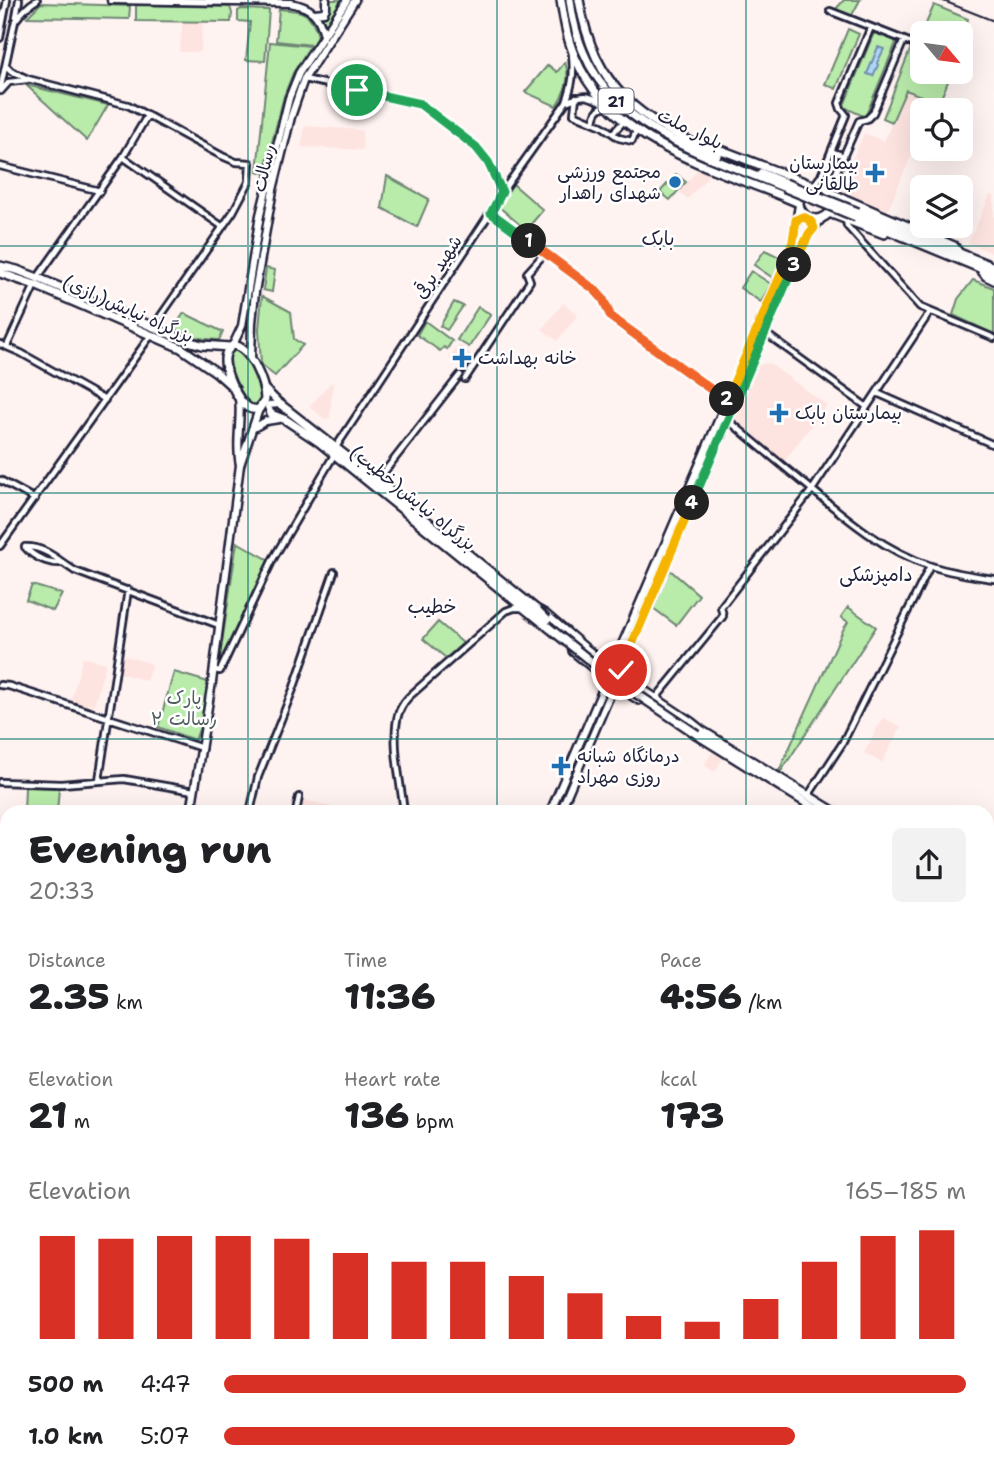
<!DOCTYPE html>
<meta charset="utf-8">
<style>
:root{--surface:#fff;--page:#f2f2f2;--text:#202124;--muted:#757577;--accent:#d93025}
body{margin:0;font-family:"Shantell Sans","Playpen Sans Arabic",sans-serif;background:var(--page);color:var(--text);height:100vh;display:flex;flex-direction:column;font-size:26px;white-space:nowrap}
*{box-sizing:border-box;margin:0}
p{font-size:23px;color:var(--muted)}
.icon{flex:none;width:38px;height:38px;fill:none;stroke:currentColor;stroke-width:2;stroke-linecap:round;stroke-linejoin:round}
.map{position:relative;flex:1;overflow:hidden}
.sheet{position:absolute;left:0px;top:805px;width:994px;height:674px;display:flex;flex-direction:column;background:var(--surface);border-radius:21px 21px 0 0;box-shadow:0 7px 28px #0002}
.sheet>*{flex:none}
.needle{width:46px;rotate:119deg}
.controls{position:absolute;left:910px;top:21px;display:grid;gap:14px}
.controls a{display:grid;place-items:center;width:63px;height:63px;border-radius:10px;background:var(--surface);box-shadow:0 7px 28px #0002;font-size:35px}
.pin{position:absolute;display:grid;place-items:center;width:60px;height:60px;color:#fff;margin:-30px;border:4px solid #fff;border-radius:50%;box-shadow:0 2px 7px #0007}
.km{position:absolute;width:35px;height:35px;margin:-18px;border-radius:50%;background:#222;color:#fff;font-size:19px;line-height:35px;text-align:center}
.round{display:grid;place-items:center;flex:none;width:74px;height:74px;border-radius:10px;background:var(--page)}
.headline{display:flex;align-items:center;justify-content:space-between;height:119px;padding:0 28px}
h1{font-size:38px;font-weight:800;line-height:52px}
.figures{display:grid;grid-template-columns:repeat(3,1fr);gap:10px;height:119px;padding:7px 28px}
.figures div{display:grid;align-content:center}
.figures b{font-size:35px;font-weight:800}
.figures small{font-size:19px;font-weight:400}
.figures p{font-size:19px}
.chart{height:196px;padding:14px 28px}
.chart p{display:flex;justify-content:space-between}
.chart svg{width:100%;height:126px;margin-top:7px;stroke:var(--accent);stroke-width:6}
ul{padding:0 28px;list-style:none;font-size:23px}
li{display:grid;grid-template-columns:112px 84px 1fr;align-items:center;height:52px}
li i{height:18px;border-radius:9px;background:var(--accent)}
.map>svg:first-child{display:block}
</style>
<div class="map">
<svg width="994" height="1478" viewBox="0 0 994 1478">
<rect width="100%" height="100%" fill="#fff3f1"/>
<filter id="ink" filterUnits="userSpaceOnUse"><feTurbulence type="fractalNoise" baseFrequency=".0143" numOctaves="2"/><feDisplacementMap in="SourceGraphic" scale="14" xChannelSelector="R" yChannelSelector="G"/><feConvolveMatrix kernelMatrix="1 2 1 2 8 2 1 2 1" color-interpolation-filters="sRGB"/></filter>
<g filter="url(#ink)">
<path fill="#fee4e0" d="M183 19 203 20 201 52H179Z
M906 90 934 101 931 110H922V131L887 212 838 191 864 133 884 141Z
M305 126 362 130 363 150 301 147Z
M697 170 710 174 688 199 679 192Z
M990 195 994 197V254L968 243Z
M563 303 578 315 557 341 542 329Z
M459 345 474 357 465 370 449 358Z
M769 363 827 405 783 463 733 421 758 365Z
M331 382 333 384 330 418 325 419 309 407Z
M123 655 152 664 146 681 120 673Z
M83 657 106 663 94 706 88 704 86 708 70 703Z
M883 717 901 727 882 763 864 753Z
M712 752 723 758 715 772 704 765Z
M302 799 336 808 335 812H299Z"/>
<path fill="#b9ebab" stroke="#6e8673" stroke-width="2" d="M330 0H341L326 24 321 16 328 10Z
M844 0H860L851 17 835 10Z
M41 3 130 6 129 19 27 17Z
M136 5 230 7 232 13 231 22 136 21Z
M934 5 968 19 961 37V33H931L932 29 925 26Z
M241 9 269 10 265 61 246 60 250 22 238 21V11Z
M279 9C303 11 311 11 318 36L312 45 276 41Z
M848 29 859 34 836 89 825 84Z
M876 33 894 40 896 43 866 115 863 116 846 108 844 105 873 35Z
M270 42 310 46 293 73 284 96 264 173 257 171Z
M912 45 922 49V72H952L939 103 906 90 892 122 883 118Z
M565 62C571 79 565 92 556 106L525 92 548 65 557 72Z
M26 85 108 105 87 141Z
M676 174 686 182 670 200 660 192Z
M387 176 429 199 417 227 382 208Z
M513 184 543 210 526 230 498 206Z
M765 250 783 259 773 278 754 265Z
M266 268 275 270 272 292 263 290Z
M751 271 771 284 761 302 740 288Z
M973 280 994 288V334L953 315 958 299Z
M262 296 291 312 294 339 303 345 275 376 261 365 259 329Z
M454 302 463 306 447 330 440 326Z
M478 307 491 314 469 347 457 340Z
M184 313 223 332 219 340C202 340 189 337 174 328Z
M425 321 452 341 447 349 444 347 440 351 417 335Z
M233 350H240L249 363 263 397 258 406 250 404C240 391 221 366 233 350Z
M237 542 269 560 219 663Z
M670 570 699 595 676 625 653 608Z
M32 585 62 594 53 611 26 600Z
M848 607 876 627 774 782 843 630 848 622 841 617Z
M438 622 463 643 446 658 423 639Z
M174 672 208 682 203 719 195 740 158 727Z
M25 787 59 788 57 812H24Z
M0 1398 7 1399V1435L0 1433Z"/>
<path fill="#add6f8" stroke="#758eac" stroke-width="2" d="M878 47 884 49 877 63 878 65 873 76 867 74Z"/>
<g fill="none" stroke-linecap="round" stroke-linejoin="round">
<defs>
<path id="secondary" d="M830 11 922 47
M0 13 2 26 0 38
M16 17 19 0
M2 26 7 0
M572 53C574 74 573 83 566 102 584 93 588 95 605 104
M6 66 11 71 28 79 128 105 222 156 236 162 250 163 249 182 233 212 153 327
M304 79 420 104 476 147 488 162 502 192
M0 90 15 21C21 13 28 5 37 0
M1 91 9 82 27 80
M576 97 574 114 602 126 619 138 632 141 636 131
M594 122C595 114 597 108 606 106
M613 133 624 121
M831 151 844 156
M123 157 223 227
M0 166 100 191
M814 185 821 176 846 115 841 109 839 103 871 27
M830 192 832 182 859 121 867 119 873 113 904 40
M490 213 595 290 603 299 611 317 727 401
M846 220 847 226 920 307 994 338
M38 277 123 157 147 116
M765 333 867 407
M0 344 21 353 105 400
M7 346 35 285
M465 379 530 281 527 273 545 253
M877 393 994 445
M728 420C755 443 783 466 810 488 847 519 885 551 931 566 952 573 973 576 994 579
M336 447 490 213 502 192 566 102
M0 480 35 499
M378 480 460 375
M0 546 151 335
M25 547C45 546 59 561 75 571L219 625
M25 547C33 557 49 564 62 563
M214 670 220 671 273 559 334 455
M0 685 9 686 202 748
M656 698 723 616 721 607 812 490 930 312
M99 780 128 590
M0 782 61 784 124 779 194 791
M808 796 842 744 930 566
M250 812 258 777 294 687 334 572
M296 812 299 797
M404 812C401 784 390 738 399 712 402 705 406 699 412 694L506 611 514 608H522
M0 903 7 904
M987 1042 994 1029
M987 1368 994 1369
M0 1391 7 1393
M132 1478 133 1472
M414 1478 420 1472"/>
<path id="primary" d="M111 0 290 3C311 7 319 14 324 35
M314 13 324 12 326 8V0
M796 220C804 217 808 218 813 224L814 228
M233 345 242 326 260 215 289 98 299 73 347 0
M251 359 252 323 255 292 273 190 291 117 304 79 355 0
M264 388 280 404
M271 414 268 407 269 405 279 404
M252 429 266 421 279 419
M240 465 259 409
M191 812 212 682 240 465C235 443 242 420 239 398
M550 812 785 265 793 241 799 205
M560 812 800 251 809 234 823 217
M987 1113 994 1108
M265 1478 268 1472
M274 1478 277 1472
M709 1478 712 1472"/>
<path id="highway" d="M561 0C564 20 567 39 575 57 613 147 719 168 799 203
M570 0C584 122 686 147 783 187
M579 0C595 92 639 117 717 155
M708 147 724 151 812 185
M761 173 785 183
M799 202a17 17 0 1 1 34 0a17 17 0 1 1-34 0Z
M831 193 954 246 960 254
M858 212 994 267
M829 213 884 234
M856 217 994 274
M0 266 17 270 38 278 184 340 202 345 230 347
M982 271 986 276 994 280
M0 273 35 285 181 348 216 372 235 389
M233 345C251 347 265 384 265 400L259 409C255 409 253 410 249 408 237 402 221 366 226 354 227 349 230 348 233 345Z
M280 404 378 481 536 609 545 614 586 649 619 674 691 722 701 730 835 812
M271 414 286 420 319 442 535 617
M573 651 607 679 639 700
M694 733 821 812
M987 895 994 899
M987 903 994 907
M0 979 7 981
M0 986 7 987
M0 994 7 995
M0 1000 7 1001
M845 1472 861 1478
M859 1472 870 1478"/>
</defs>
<use href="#secondary" stroke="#22223b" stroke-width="10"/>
<use href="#primary" stroke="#22223b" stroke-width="11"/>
<use href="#highway" stroke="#22223b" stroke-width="12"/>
<use href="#secondary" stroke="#fff" stroke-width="4.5"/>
<use href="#primary" stroke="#fff" stroke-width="6"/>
<use href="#highway" stroke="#fff" stroke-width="7"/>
<path stroke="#22223b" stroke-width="2" d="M941 0 994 21"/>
<defs>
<path id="highway-bridge" d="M785 183 858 212
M783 187 856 217
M536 609 547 620
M532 614 604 672 698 735"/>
</defs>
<use href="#highway-bridge" stroke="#22223b" stroke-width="12" stroke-linecap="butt"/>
<use href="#highway-bridge" stroke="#fff" stroke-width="7"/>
</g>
</g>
<g fill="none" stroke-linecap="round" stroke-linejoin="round" filter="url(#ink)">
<defs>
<path id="split-1" d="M357 90 420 104 476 147 488 162 502 192 491 213 529 241"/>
<path id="split-2" d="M529 241 595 290 603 299 611 317 727 401V399"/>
<path id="split-3" d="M727 399 785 265 793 241 796 220 803 217C809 219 813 222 814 228L809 234 794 265"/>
<path id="split-4" d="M692 503 794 265"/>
<path id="split-5" d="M621 670 692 503"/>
</defs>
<use href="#split-1" stroke="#fff" stroke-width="14"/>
<use href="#split-2" stroke="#fff" stroke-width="14"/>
<use href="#split-3" stroke="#fff" stroke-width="14"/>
<use href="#split-4" stroke="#fff" stroke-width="14"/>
<use href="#split-5" stroke="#fff" stroke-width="14"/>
<use href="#split-1" stroke="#22a559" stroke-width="9"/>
<use href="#split-2" stroke="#f0652b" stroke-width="9"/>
<use href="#split-3" stroke="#f5b400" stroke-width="9"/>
<use href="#split-4" stroke="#22a559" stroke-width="9"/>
<use href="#split-5" stroke="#f5b400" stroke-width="9"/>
</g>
<path fill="none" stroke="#0f766e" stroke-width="2" stroke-opacity="0.55" d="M248 0V812M497 0V812M746 0V812M0 246H994M0 493H994M0 739H994M0 985H7M987 985H994M0 1232H7M987 1232H994M248 1472V1478M497 1472V1478M746 1472V1478"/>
<g fill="#1f6fb2" stroke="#fff" stroke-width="2.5">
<path d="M871.5 162.5h7v7h7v7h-7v7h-7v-7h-7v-7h7z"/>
<circle cx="675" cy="182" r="7"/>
<path d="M458.5 347.5h7v7h7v7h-7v7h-7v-7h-7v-7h7z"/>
<path d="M775.5 402.5h7v7h7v7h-7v7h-7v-7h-7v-7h7z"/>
<path d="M557.5 755.5h7v7h7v7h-7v7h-7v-7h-7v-7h7z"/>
</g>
<g text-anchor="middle" stroke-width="5" stroke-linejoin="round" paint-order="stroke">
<rect fill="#fff" stroke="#646476" stroke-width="2" x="598.5" y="88.5" width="35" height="25" rx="5"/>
<g font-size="16" font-weight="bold" fill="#22223b">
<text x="616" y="107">21</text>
</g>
<g font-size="18" fill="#22223b" stroke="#fff">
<text transform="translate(690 129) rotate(26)" y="6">بلوار ملت</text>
<text transform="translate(264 168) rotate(-77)" y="6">رسالت</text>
<text transform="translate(438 267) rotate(-57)" y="6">شهید برقی</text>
<text transform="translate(128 309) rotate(24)" y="6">بزرگراه نیایش(رازی)</text>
<text transform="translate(413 498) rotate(39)" y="6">بزرگراه نیایش(خطیب)</text>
</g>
<g font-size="18" fill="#22223b" stroke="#fff" text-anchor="start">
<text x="859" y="169" text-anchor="end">بیمارستان<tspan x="859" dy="21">طالقانی</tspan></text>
<text x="661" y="178" text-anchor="end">مجتمع ورزشی<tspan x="661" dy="21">شهدای راهدار</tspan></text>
<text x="478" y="364">خانه بهداشت</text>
<text x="795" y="419">بیمارستان بابک</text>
<text x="577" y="762">درمانگاه شبانه<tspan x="577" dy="21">روزی مهراد</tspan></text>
</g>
<g font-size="18" fill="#4f5e5d" stroke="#fff">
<text x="184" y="704">پارک<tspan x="184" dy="21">رسالت ۲</tspan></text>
</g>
<g font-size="19" fill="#22223b" stroke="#fff">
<text x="658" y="245">بابک</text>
<text x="876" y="581">دامپزشکی</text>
<text x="432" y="613">خطیب</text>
</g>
</g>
</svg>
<div class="controls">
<a><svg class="needle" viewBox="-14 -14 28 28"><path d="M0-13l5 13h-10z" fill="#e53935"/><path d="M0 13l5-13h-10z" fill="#757577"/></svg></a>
<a><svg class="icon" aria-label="locate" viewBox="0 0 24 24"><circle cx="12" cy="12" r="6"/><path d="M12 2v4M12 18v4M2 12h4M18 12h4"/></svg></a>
<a><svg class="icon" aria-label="layers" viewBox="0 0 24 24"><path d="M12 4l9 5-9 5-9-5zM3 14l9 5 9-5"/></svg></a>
</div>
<div class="pin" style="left:357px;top:90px;background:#1e9e55"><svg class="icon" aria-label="arrive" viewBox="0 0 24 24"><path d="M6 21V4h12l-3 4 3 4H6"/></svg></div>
<div class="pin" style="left:621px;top:670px;background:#d93025"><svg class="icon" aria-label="check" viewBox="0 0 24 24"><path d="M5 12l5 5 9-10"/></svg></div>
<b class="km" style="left:529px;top:241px">1</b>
<b class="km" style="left:727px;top:399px">2</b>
<b class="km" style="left:794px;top:265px">3</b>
<b class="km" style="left:692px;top:503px">4</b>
<section class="sheet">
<div class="headline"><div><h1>Evening run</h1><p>20:33</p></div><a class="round"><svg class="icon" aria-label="share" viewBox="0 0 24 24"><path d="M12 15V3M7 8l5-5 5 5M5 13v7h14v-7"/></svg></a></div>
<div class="figures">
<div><p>Distance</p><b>2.35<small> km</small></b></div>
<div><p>Time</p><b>11:36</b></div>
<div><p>Pace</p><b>4:56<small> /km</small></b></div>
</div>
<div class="figures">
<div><p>Elevation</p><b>21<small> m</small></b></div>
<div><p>Heart rate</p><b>136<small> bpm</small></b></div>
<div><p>kcal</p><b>173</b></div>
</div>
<div class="chart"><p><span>Elevation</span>165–185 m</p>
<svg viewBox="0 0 160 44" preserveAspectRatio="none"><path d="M5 44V8M15 44V9M25 44V8M35 44V8M45 44V9M55 44V14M65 44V17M75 44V17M85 44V22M95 44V28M105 44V36M115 44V38M125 44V30M135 44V17M145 44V8M155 44V6"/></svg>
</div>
<ul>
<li><b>500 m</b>4:47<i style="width:100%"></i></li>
<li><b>1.0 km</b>5:07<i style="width:77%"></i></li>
</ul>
</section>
</div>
